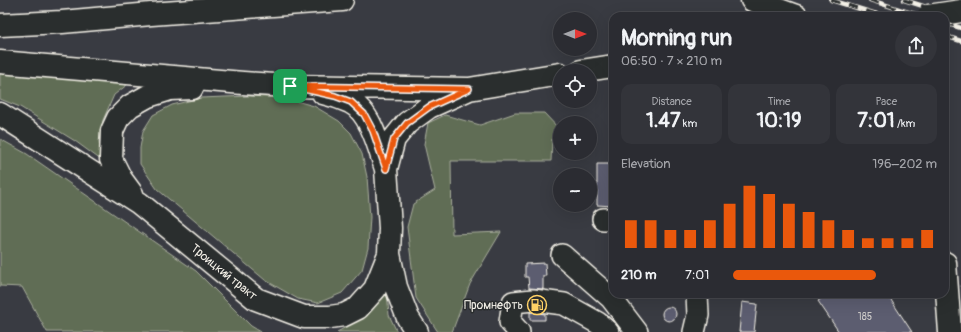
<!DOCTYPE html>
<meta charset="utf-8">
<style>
:root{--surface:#2b2c32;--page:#33343a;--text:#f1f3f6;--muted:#a6a7ac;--line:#47484d;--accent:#ea580c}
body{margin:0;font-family:Pangolin,sans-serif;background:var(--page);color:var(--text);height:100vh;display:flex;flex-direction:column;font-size:15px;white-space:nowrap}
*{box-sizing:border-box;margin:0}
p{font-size:13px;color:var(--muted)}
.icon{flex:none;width:22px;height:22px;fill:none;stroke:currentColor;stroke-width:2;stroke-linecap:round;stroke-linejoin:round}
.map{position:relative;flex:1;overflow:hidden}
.side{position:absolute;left:609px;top:12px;width:340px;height:286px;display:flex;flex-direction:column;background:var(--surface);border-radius:12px;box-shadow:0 4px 16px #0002,0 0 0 1px var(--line)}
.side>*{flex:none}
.needle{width:26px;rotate:90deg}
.controls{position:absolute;left:553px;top:12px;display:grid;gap:8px}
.controls a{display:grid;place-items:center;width:44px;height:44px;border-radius:50%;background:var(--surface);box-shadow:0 4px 16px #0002,0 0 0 1px var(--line);font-size:20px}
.pin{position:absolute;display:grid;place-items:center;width:34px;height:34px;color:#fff;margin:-17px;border-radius:8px;box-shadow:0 2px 6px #0006}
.round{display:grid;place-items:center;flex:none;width:42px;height:42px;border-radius:21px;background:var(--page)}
.summary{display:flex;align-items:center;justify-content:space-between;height:68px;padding:0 12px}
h1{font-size:22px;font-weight:800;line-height:30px}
.stats{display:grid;grid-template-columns:repeat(3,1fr);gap:6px;height:68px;padding:4px 12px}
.stats div{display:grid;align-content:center;border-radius:10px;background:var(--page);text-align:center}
.stats b{font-size:20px;font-weight:800}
.stats small{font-size:11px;font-weight:400}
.stats p{font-size:11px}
.chart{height:112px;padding:8px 12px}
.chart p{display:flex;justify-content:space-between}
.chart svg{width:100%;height:72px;margin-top:4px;stroke:var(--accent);stroke-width:6}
ul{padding:0 12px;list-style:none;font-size:13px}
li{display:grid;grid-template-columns:64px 48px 1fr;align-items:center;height:30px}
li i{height:10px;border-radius:5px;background:var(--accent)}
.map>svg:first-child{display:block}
</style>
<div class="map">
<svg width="961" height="332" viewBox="0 0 961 332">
<rect width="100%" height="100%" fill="#393b42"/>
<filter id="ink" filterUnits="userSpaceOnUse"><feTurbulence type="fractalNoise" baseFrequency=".025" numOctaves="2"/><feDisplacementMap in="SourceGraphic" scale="8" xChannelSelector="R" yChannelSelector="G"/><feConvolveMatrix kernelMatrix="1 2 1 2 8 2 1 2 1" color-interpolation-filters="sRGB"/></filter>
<g filter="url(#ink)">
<path fill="#606d54" stroke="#aaaf9e" d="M0 73 132 81 114 95 103 120 99 141 101 160 75 141 20 107 0 99Z
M249 96 285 98 314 106 339 121 351 133 362 154 367 177 370 217 368 248 362 270 342 293 318 303 298 299 265 280 157 189 140 164V148L143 131 153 115 172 105 201 98Z
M515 113H544L560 130V139H552L551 161H451L452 234 501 232 470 284 452 332H438L416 298 407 227 413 204 435 190 424 144 428 123 445 115 480 125Z
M0 139 27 154 196 271 251 326 261 332H47L22 287 0 286Z
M387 291 389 315 397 332H337L359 320Z"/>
<path fill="#5c5d6f" stroke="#f4f1e8" d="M597 164H613V206L597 205Z
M545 263 546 276H543V289L529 288 528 277H525V264Z
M828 294H887L912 332H839L818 301Z
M742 302 757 304 754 332H739Z
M662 314a7 7 0 1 1 14 0a7 7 0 1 1-14 0Z
M530 312 545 314V320H530Z"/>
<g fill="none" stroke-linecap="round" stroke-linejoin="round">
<defs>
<path id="minor" d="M603 219H613
M562 255 611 298 637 332
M519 332 510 322 513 302 533 300 564 304 598 323 608 332
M694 332 698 315 697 294"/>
<path id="major" d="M752 0 796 16
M0 25 62 22 151 14 342 0
M0 62 243 83 289 86 469 89 560 74
M581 71 613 66
M323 93C332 95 341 98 350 102 371 112 379 148 386 169
M0 114 139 203 256 299 304 317H330L344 315 358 308 375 289 389 254 390 228 386 169 394 139 407 123 429 107 469 89
M132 194 121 179 111 159 112 131 118 118 130 106 148 96 170 89 192 88
M389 254 396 287 408 318 417 332
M945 263 950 332"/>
</defs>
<use href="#minor" stroke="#f4f1e8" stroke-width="24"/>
<use href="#major" stroke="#f4f1e8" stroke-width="25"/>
<use href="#minor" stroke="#2a2d2e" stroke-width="21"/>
<use href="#major" stroke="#2a2d2e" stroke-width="22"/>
<defs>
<path id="rail" d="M831 0 883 16
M870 0 921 16
M904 0 961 18
M959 0 961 1
M945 23 961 28
M945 36 961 41"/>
</defs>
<use href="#rail" stroke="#f4f1e8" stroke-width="4.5"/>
<use href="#rail" stroke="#2a2d2e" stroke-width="3" stroke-dasharray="9" stroke-linecap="butt"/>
<defs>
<path id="major-bridge" d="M928 16 961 11"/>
</defs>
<use href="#major-bridge" stroke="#f4f1e8" stroke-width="25" stroke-linecap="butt"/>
<use href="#major-bridge" stroke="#2a2d2e" stroke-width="22"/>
</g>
</g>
<g fill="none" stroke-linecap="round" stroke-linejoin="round" filter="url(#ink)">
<defs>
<path id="route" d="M290 86 469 89 429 107 407 123 394 139 386 169 373 131 364 114 351 102 335 96Z"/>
</defs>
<use href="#route" stroke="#fff" stroke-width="8"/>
<use href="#route" stroke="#ea580c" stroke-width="5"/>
</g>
<defs>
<symbol id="fuel-ring" viewBox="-11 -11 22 22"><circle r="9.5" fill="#2a2d2e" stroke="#ffd166" stroke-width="1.5"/><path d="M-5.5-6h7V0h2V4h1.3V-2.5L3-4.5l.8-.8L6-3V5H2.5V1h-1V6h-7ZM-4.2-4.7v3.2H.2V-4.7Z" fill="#ffd166"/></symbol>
</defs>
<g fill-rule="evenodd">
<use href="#fuel-ring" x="526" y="294" width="22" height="22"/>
</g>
<g text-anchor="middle" stroke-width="3" stroke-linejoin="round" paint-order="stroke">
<g font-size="10" fill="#ceccca">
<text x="865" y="320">185</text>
</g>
<g font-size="12" fill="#f4f1e8" stroke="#2a2d2e">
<text transform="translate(224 272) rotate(39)" y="4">Троицкий тракт</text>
</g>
<g font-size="12" fill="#f4f1e8" stroke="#2a2d2e" text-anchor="end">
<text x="523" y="309">Промнефть</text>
</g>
</g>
</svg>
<div class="controls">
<a><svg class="needle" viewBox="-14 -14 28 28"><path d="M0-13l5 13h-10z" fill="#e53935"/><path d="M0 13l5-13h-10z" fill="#a6a7ac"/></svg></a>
<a><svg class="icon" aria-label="locate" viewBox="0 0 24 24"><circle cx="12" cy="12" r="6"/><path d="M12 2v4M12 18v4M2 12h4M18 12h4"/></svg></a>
<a>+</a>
<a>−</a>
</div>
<div class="pin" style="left:290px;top:86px;background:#1e9e55"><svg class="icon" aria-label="arrive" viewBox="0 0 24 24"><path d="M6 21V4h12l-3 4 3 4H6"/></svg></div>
<section class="side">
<div class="summary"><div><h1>Morning run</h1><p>06:50 · 7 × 210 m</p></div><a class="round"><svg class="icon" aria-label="share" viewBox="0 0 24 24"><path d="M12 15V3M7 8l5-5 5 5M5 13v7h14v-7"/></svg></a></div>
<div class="stats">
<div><p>Distance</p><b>1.47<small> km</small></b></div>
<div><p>Time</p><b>10:19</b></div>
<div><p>Pace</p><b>7:01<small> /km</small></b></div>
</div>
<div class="chart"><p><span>Elevation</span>196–202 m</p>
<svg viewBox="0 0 160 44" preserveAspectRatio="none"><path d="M5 44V27M15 44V27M25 44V33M35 44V33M45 44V27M55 44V17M65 44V6M75 44V11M85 44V17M95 44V22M105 44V27M115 44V33M125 44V38M135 44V38M145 44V38M155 44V33"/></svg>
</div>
<ul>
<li><b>210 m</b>7:01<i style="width:70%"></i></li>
</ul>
</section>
</div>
